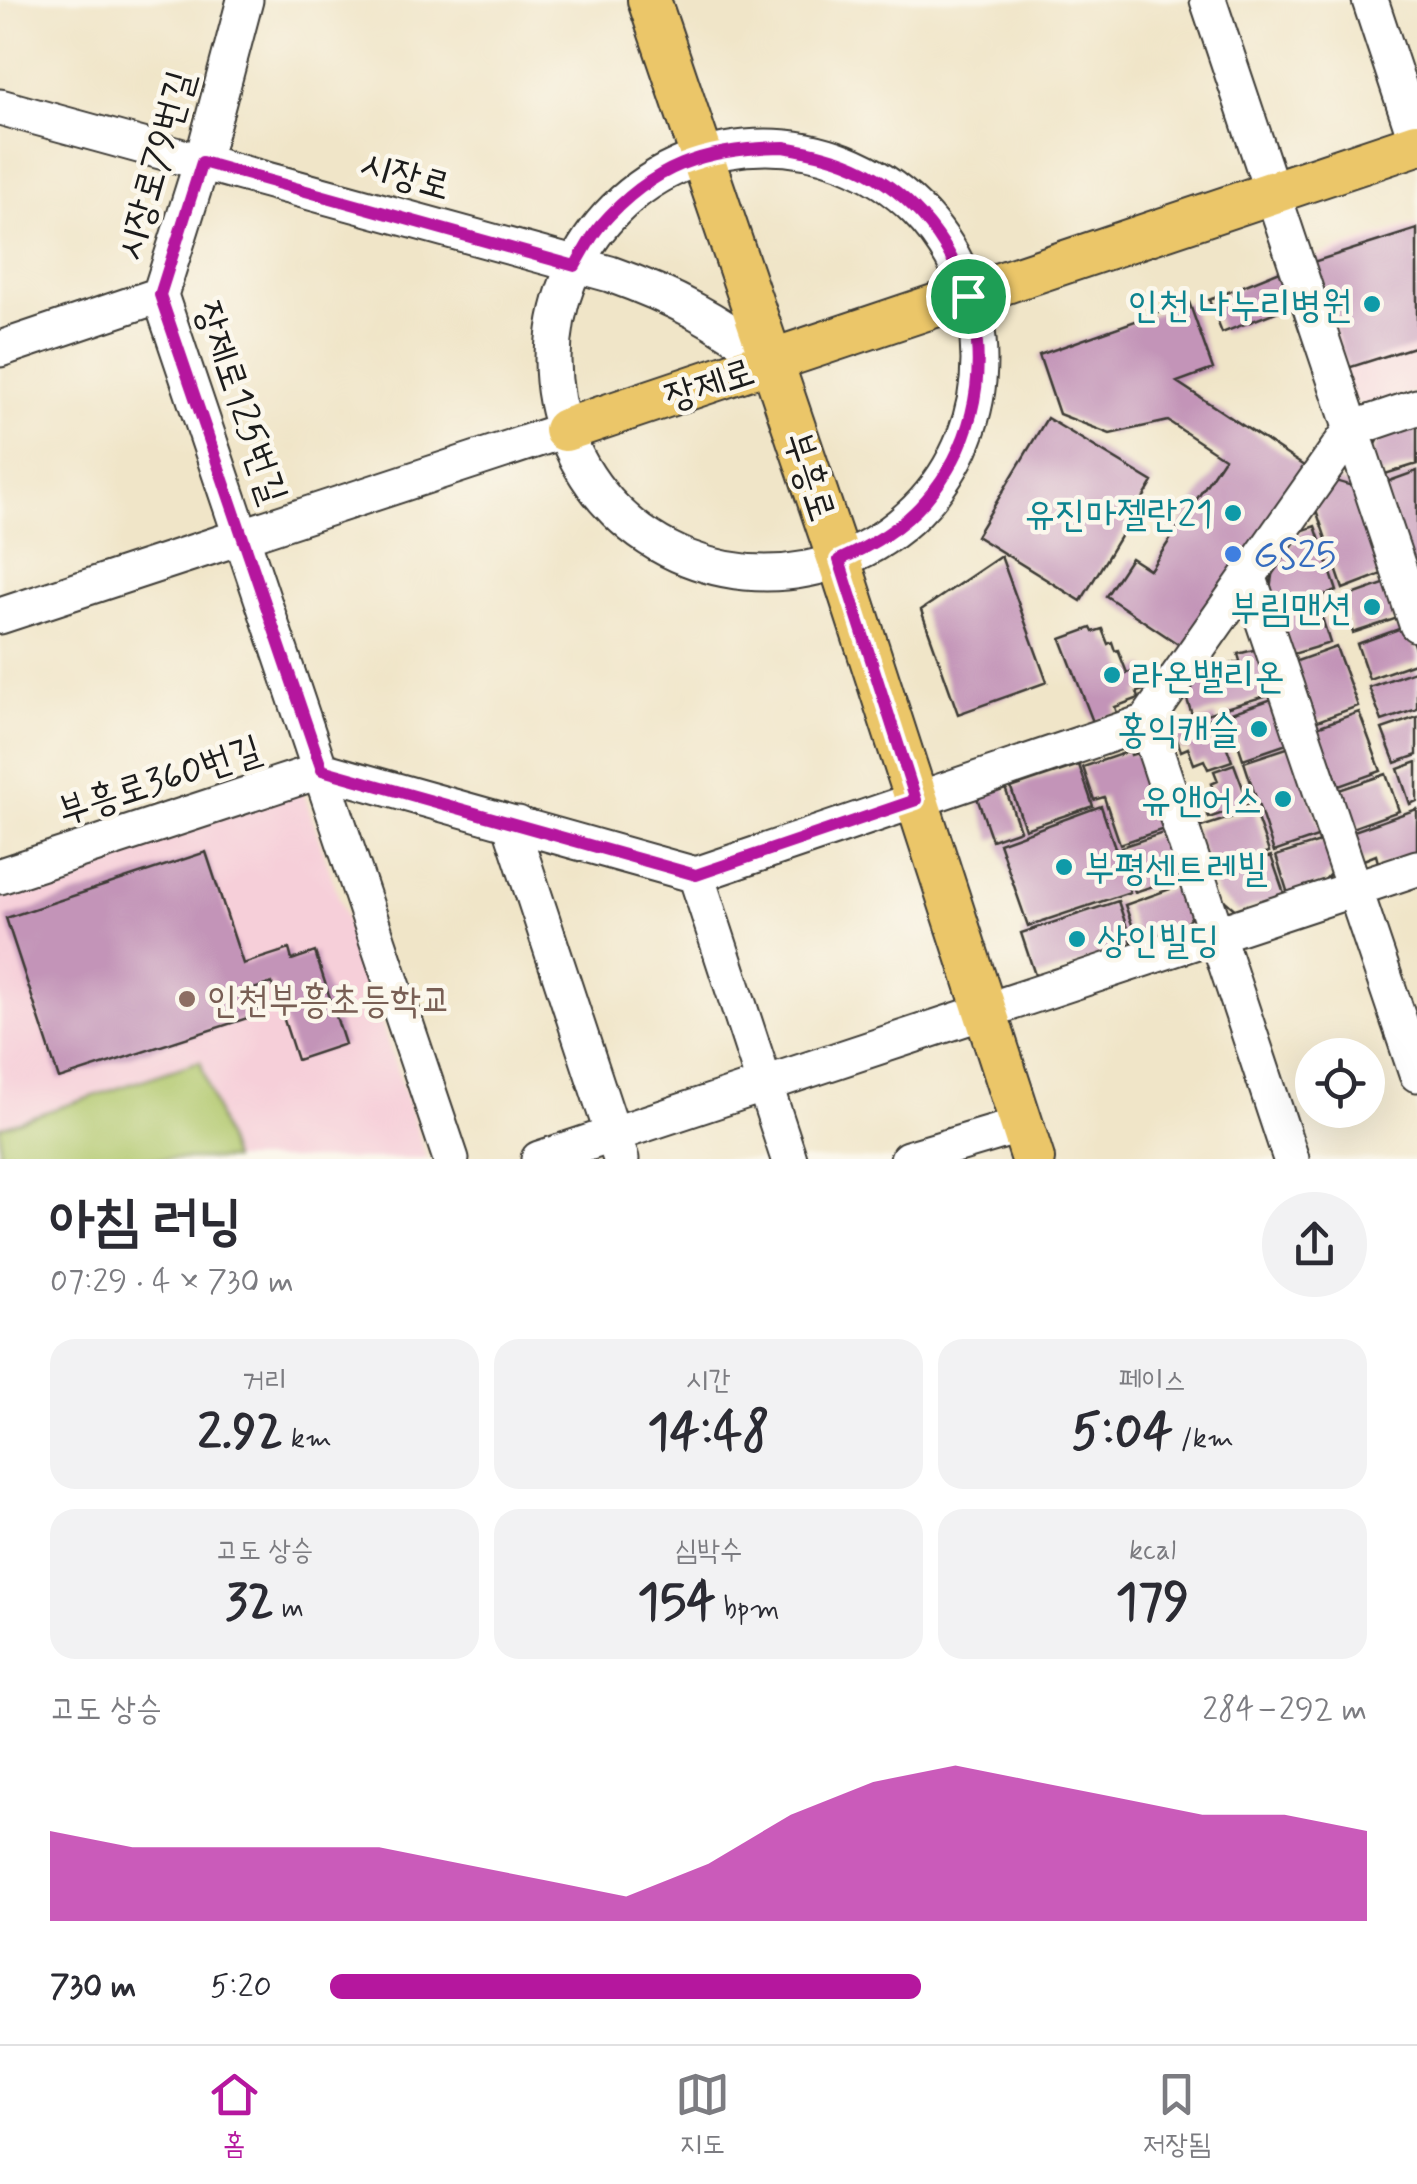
<!DOCTYPE html>
<html lang="ko">
<meta charset="utf-8">
<style>
:root{--surface:#fff;--page:#f2f2f3;--text:#2b2b33;--muted:#7c7c81;--line:#e1e1e2;--accent:#b5179e}
body{margin:0;font-family:Mynerve,"Poor Story",sans-serif;background:var(--page);color:var(--text);height:100vh;display:flex;flex-direction:column;font-size:38px;white-space:nowrap}
*{box-sizing:border-box;margin:0}
p{font-size:32px;color:var(--muted)}
.icon{flex:none;width:55px;height:55px;fill:none;stroke:currentColor;stroke-width:2;stroke-linecap:round;stroke-linejoin:round}
.map{position:relative;height:1159px;overflow:hidden}
.side{display:flex;flex-direction:column;background:var(--surface);flex:1}
.side>*{flex:none}
.fabs{position:absolute;left:1295px;top:1038px;display:grid;gap:20px}
.fabs a{display:grid;place-items:center;width:90px;height:90px;border-radius:50%;background:var(--surface);box-shadow:0 10px 40px #0002;font-size:50px}
.pin{position:absolute;display:grid;place-items:center;width:85px;height:85px;color:#fff;margin:-42px;border:5px solid #fff;border-radius:50%;box-shadow:0 2px 10px #0007}
.round{display:grid;place-items:center;flex:none;width:105px;height:105px;border-radius:52px;background:var(--page)}
.head{display:flex;align-items:center;justify-content:space-between;height:170px;padding:0 50px}
h1{font-size:55px;font-weight:700;line-height:75px}
.stats{display:grid;grid-template-columns:repeat(3,1fr);gap:15px;height:170px;padding:10px 50px}
.stats div{display:grid;align-content:center;border-radius:25px;background:var(--page);text-align:center}
.stats b{font-size:50px;font-weight:700}
.stats small{font-size:28px;font-weight:400}
.stats p{font-size:28px}
.chart{height:280px;padding:20px 50px}
.chart p{display:flex;justify-content:space-between}
.chart svg{width:100%;height:180px;margin-top:10px;fill:var(--accent);opacity:.7}
ul{padding:0 50px;list-style:none;font-size:32px}
li{display:grid;grid-template-columns:160px 120px 1fr;align-items:center;height:75px}
li i{height:25px;border-radius:12px;background:var(--accent)}
.dock{display:flex;justify-content:space-around;align-items:center;height:140px;border-top:2px solid var(--line);background:var(--surface);font-size:28px;color:var(--muted)}
.dock a{display:grid;justify-items:center;gap:5px}
.dock .selected{color:var(--accent)}
.map>svg:first-child{display:block}
</style>
<div class="map">
<svg width="1417" height="1159" viewBox="0 0 1417 1159">
<rect width="100%" height="100%" fill="#fbf7ec"/>
<filter id="ink" filterUnits="userSpaceOnUse"><feTurbulence type="fractalNoise" baseFrequency=".01" numOctaves="2"/><feDisplacementMap in="SourceGraphic" scale="20" xChannelSelector="R" yChannelSelector="G"/><feConvolveMatrix kernelMatrix="1 2 1 2 8 2 1 2 1" color-interpolation-filters="sRGB"/></filter>
<filter id="wash" filterUnits="userSpaceOnUse"><feTurbulence type="fractalNoise" baseFrequency=".0048" numOctaves="4" result="noise"/><feDisplacementMap in="SourceGraphic" scale="40" xChannelSelector="R" yChannelSelector="G"/><feGaussianBlur stdDeviation="2.25" result="paint"/><feColorMatrix in="noise" values="0 0 0 0 0 0 0 0 0 0 0 0 0 0 0 0 0 1.4 0 .05"/><feComposite in="paint" operator="in"/></filter>
<g filter="url(#wash)">
<rect width="100%" height="100%" fill="#f0e5c8"/>
<path fill="#f6cfd9" d="M1417 224V391L1369 408 1351 399 1306 260Z
M302 788 427 1159H0V889Z"/>
<path fill="#b0c76c" stroke="#667244" stroke-width="2.5" d="M200 1061 232 1159H0V1127Z"/>
<g id="blocks">
<path fill="#c394b8" d="M1417 229V346L1348 368 1313 262Z
M1290 267 1304 301 1222 333 1209 300Z
M1189 302 1213 369 1177 382 1307 468 1187 650 1106 596 1131 558 1150 570 1224 458 1168 421 1110 434 1059 414 1039 355Z
M1047 418 1153 482 1081 601 976 536Z
M1417 422V464L1379 476 1371 454 1382 433Z
M1417 471V584L1381 484Z
M1329 479 1356 487 1387 572 1343 589 1314 504Z
M1315 526 1337 591 1277 611 1270 589 1273 569 1301 531Z
M1001 556 1047 682 958 714 921 610Z
M1392 581 1404 616 1353 633 1341 599Z
M1317 602 1330 643 1290 655 1277 615Z
M1407 626 1417 654V662L1369 679 1357 644Z
M1091 628 1093 632 1102 629 1108 644 1112 642 1115 651 1118 650 1127 673 1146 666 1150 677 1143 679 1147 689 1137 692 1139 698 1115 707 1117 713 1093 722 1061 639Z
M1336 647 1358 706 1315 722 1294 662Z
M1261 648 1275 693 1193 718 1182 684 1225 671V666L1240 661 1238 654Z
M1417 670V709L1382 721 1369 687Z
M1275 698 1290 743 1243 759 1228 714Z
M1359 712 1381 771 1339 786 1317 727Z
M1215 716 1232 761 1208 769 1204 760 1194 764 1188 748 1181 751 1174 731Z
M1417 717V755L1395 763 1382 729Z
M1293 746 1323 835 1274 852 1244 762Z
M1130 751 1131 755 1138 753 1141 762 1147 759 1170 827 1120 844 1104 797 1094 800 1083 767Z
M1417 762V801L1410 804 1398 769Z
M1234 764 1249 804 1209 818 1203 801 1216 797 1211 784 1218 781 1214 771Z
M1079 765 1093 806 1025 829 1011 788Z
M1386 774 1399 811 1352 828 1339 790Z
M1003 782 1020 830 992 840 975 792Z
M1101 806 1130 892 1028 926 999 843Z
M1417 809V853L1379 866 1376 855 1361 861 1351 832Z
M1254 810 1269 852 1210 873 1195 829Z
M1169 831 1184 876 1135 892 1121 847Z
M1326 840 1335 868 1322 883 1288 894 1276 856Z
M206 852 243 964 289 949 292 960 315 952 345 1044 297 1060 272 983 253 989 260 1014 59 1079 6 918Z
M1271 856 1285 896 1238 912 1217 894 1210 876Z
M1184 884 1194 913 1182 929 1139 944 1125 905Z
M1118 901 1133 946 1036 978 1021 933Z"/>
</g>
</g>
<g filter="url(#ink)">
<use href="#blocks" fill-opacity="0" stroke="#3c3a36" stroke-width="2.5"/>
<g fill="none" stroke-linecap="round" stroke-linejoin="round">
<defs>
<path id="minor" d="M1208 0 1417 624
M1370 0 1417 142
M0 107 610 274C675 297 717 320 773 362
M553 360a213 213 0 1 1 426 0a213 213 0 1 1-426 0Z
M160 295 451 1159
M160 295 202 162 245 0
M0 349 160 295
M1249 578 1417 1074
M0 616 565 430
M1146 722 1291 1159
M518 824 514 835 621 1159
M696 875 789 1159
M0 876 322 770 696 875 1146 722 1352 429 1417 407
M539 1159 1417 868
M908 1159 1022 1125"/>
<path id="major" d="M649 0 839 560 1033 1159
M565 430 1417 144"/>
</defs>
<use href="#minor" stroke="#3c3a36" stroke-width="39"/>
<use href="#major" stroke="#3c3a36" stroke-width="46"/>
<use href="#minor" stroke="#fff" stroke-width="35"/>
<use href="#major" stroke="#ebc669" stroke-width="42"/>
</g>
</g>
<g fill="none" stroke-linecap="round" stroke-linejoin="round" filter="url(#ink)">
<defs>
<path id="route" d="M784 147C812 152 840 158 865 171 984 236 1016 396 926 500 902 528 872 545 839 560L916 800 696 875 322 770 160 295 202 162 575 266C583 253 590 238 600 226 653 165 705 148 784 147Z"/>
</defs>
<use href="#route" stroke="#fff" stroke-width="20"/>
<use href="#route" stroke="#b5179e" stroke-width="12"/>
</g>
<g fill="#0f9aa8" stroke="#fbf7ec" stroke-width="4">
<circle cx="1372" cy="304" r="10"/>
<circle cx="1233" cy="513" r="10"/>
<circle cx="1372" cy="607" r="10"/>
<circle cx="1112" cy="675" r="10"/>
<circle cx="1259" cy="729" r="10"/>
<circle cx="1283" cy="799" r="10"/>
<circle cx="1064" cy="867" r="10"/>
<circle cx="1077" cy="939" r="10"/>
</g>
<circle fill="#3f7fe0" stroke="#fbf7ec" stroke-width="4" cx="1233" cy="554" r="10"/>
<circle fill="#8d6e63" stroke="#fbf7ec" stroke-width="4" cx="187" cy="999" r="10"/>
<g text-anchor="middle" stroke-width="9" stroke-linejoin="round" paint-order="stroke">
<g font-size="38" fill="#1c1c1c" stroke="#fbf7ec">
<text transform="translate(154 165) rotate(-74)" y="13">시장로79번길</text>
<text transform="translate(406 174) rotate(16)" y="13">시장로</text>
<text transform="translate(709 383) rotate(-18)" y="13">장제로</text>
<text transform="translate(242 402) rotate(71)" y="13">장제로125번길</text>
<text transform="translate(811 476) rotate(72)" y="13">부흥로</text>
<text transform="translate(159 779) rotate(-18)" y="13">부흥로360번길</text>
</g>
<g font-size="38" fill="#0d838f" stroke="#fbf7ec" text-anchor="end">
<text x="1352" y="317">인천 나누리병원</text>
<text x="1213" y="526">유진마젤란21</text>
<text x="1352" y="620">부림맨션</text>
<text x="1132" y="688" text-anchor="start">라온밸리온</text>
<text x="1239" y="742">홍익캐슬</text>
<text x="1263" y="812">유앤어스</text>
<text x="1084" y="880" text-anchor="start">부평센트레빌</text>
<text x="1097" y="952" text-anchor="start">상인빌딩</text>
</g>
<g font-size="38" fill="#366cbe" stroke="#fbf7ec" text-anchor="start">
<text x="1253" y="567">GS25</text>
</g>
<g font-size="38" fill="#785e54" stroke="#fbf7ec" text-anchor="start">
<text x="207" y="1012">인천부흥초등학교</text>
</g>
</g>
</svg>
<div class="fabs">
<a><svg class="icon" aria-label="locate" viewBox="0 0 24 24"><circle cx="12" cy="12" r="6"/><path d="M12 2v4M12 18v4M2 12h4M18 12h4"/></svg></a>
</div>
<div class="pin" style="left:968px;top:296px;background:#1e9e55"><svg class="icon" aria-label="arrive" viewBox="0 0 24 24"><path d="M6 21V4h12l-3 4 3 4H6"/></svg></div>
</div>
<section class="side">
<div class="head"><div><h1>아침 러닝</h1><p>07:29 · 4 × 730 m</p></div><a class="round"><svg class="icon" aria-label="share" viewBox="0 0 24 24"><path d="M12 15V3M7 8l5-5 5 5M5 13v7h14v-7"/></svg></a></div>
<div class="stats">
<div><p>거리</p><b>2.92<small> km</small></b></div>
<div><p>시간</p><b>14:48</b></div>
<div><p>페이스</p><b>5:04<small> /km</small></b></div>
</div>
<div class="stats">
<div><p>고도 상승</p><b>32<small> m</small></b></div>
<div><p>심박수</p><b>154<small> bpm</small></b></div>
<div><p>kcal</p><b>179</b></div>
</div>
<div class="chart"><p><span>고도 상승</span>284–292 m</p>
<svg viewBox="0 0 160 44" preserveAspectRatio="none"><path d="M0 44V22L10 26L20 26L30 26L40 26L50 30L60 34L70 38L80 30L90 18L100 10L110 6L120 10L130 14L140 18L150 18L160 22V44z"/></svg>
</div>
<ul>
<li><b>730 m</b>5:20<i style="width:57%"></i></li>
</ul>
</section>
<nav class="dock">
<a class="selected"><svg class="icon" aria-label="home" viewBox="0 0 24 24"><path d="M3 11l9-7 9 7M6 9v11h12V9"/></svg>홈</a>
<a><svg class="icon" aria-label="map" viewBox="0 0 24 24"><path d="M3 6l6-2 6 2 6-2v14l-6 2-6-2-6 2zM9 4v14M15 6v14"/></svg>지도</a>
<a><svg class="icon" aria-label="saved" viewBox="0 0 24 24"><path d="M7 4h10v16l-5-4-5 4z"/></svg>저장됨</a>
</nav>
